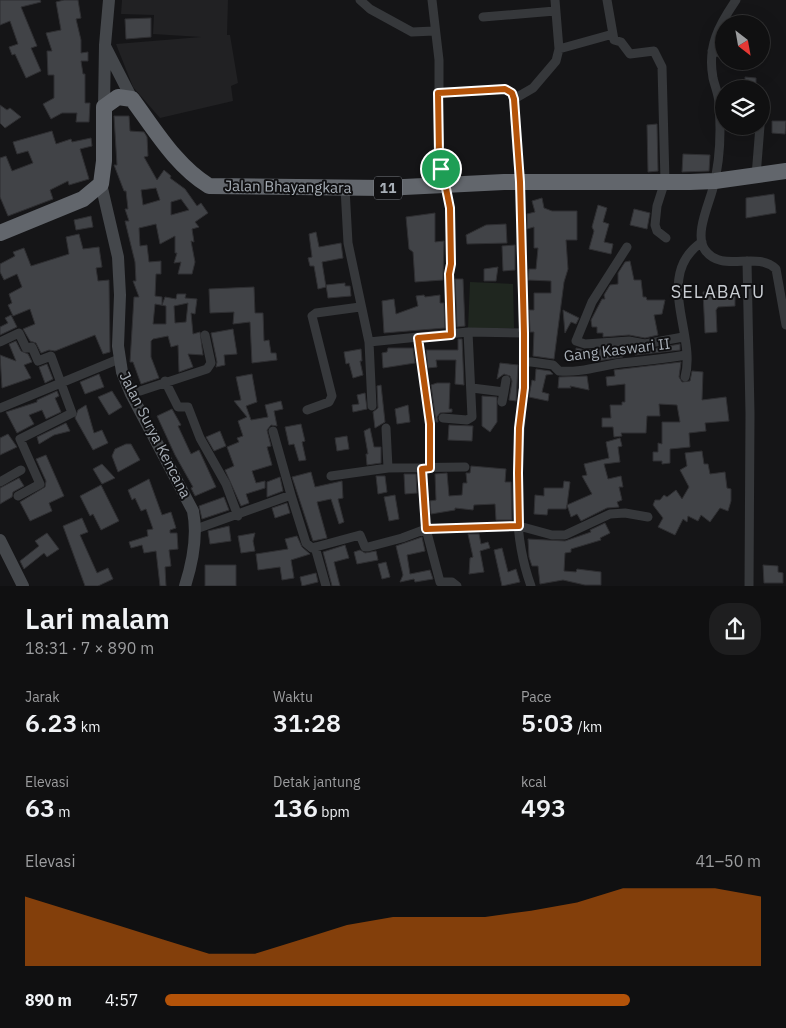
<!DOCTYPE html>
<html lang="id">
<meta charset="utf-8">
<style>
:root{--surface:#101011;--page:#1e1e1f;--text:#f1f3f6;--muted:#9c9d9f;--line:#303031;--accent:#b45309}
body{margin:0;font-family:"IBM Plex Sans",sans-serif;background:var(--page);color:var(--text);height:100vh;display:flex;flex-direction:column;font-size:19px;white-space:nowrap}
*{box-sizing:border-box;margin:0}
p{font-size:16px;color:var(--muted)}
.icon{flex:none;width:28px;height:28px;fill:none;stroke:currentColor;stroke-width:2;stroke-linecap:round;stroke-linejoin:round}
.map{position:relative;height:586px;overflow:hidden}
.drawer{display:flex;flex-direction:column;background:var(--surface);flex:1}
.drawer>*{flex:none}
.needle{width:32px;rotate:149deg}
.tools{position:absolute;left:715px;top:15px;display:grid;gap:10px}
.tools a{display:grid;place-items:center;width:55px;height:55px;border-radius:50%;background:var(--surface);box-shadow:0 5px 20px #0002,0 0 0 1px var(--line);font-size:25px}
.pin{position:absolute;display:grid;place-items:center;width:42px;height:42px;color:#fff;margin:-21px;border:2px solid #fff;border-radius:50%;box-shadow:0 1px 5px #0007}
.round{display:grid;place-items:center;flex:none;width:52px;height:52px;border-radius:20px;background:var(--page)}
.summary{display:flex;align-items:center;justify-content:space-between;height:85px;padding:0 25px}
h1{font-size:28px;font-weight:600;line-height:38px}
.metrics{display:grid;grid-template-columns:repeat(3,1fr);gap:8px;height:85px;padding:5px 25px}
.metrics div{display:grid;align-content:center}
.metrics b{font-size:25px;font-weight:600}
.metrics small{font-size:14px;font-weight:400}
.metrics p{font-size:14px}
.chart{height:140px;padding:10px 25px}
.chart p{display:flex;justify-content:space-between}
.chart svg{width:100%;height:90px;margin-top:5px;fill:var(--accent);opacity:.7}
ul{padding:0 25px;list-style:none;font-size:16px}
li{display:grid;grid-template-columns:80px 60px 1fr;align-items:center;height:38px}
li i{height:12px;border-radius:6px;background:var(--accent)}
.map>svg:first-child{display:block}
</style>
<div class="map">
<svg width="786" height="586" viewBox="0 0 786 586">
<rect width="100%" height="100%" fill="#151517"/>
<path fill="#212123" d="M122 0H228L227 35H230L238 83 231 86 233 101 160 118 133 87 116 44 201 37 153 34 154 15 121 14Z"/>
<path fill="#1f261f" d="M470 282 513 284 514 328 468 329Z"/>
<path fill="#414347" stroke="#2f2f32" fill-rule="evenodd" d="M0 0H40L41 2 21 7 37 46 31 48 41 71 26 78 15 54 12 55 9 47 18 44 10 21 0 25Z
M64 0H78L81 18 76 19 81 40V53L88 52V61H81L83 74H85V103H90L89 122H76L77 113H62L51 119 43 104 54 98V75H48L47 51H52L46 33 61 30 56 2Z
M151 18V37L126 39 125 19Z
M745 77 756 78V89H745Z
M0 105 7 110 10 108 21 117 5 128 0 123Z
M114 116H129L130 131 144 132 147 137 148 156 144 157 157 180 164 170 171 176 170 178 185 189 197 206 201 203 208 213 195 222 199 227 192 229 194 242 191 241 195 262 192 274H178L181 262 174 263 177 253H175V236L160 244 156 224 139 228 140 246 147 245 149 262 161 261V274H156L155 296 162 297V305L165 297 176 299 177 294H186L185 298 197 299 195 314 191 313 193 334 200 332 203 355 188 354 193 367 179 372 178 345 171 347 168 336 153 339 151 341V357L159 378 141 384 133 362H130L134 297H139L133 281H136L135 262 125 221H129L125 209H128L126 191H124L114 165H117ZM156 188 160 200 143 205 141 190ZM181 199 189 210 171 215V202ZM188 303 186 322 175 323 174 306ZM155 304 166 306V324H153Z
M772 121H786L785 134 772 133Z
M657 124 658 171 648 172 647 125Z
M52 131 56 144 71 139 72 142 91 138 92 146 80 149 89 179 69 185 68 181 50 190 53 199 8 216 0 197V158L6 156 12 171 33 163 28 151 17 154 13 142Z
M683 154 710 155 709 171 682 172Z
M774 194 776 213 746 218V198Z
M542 198 544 208 552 211H577V240H566L568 269 564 282 554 359 533 356 534 332H530V329L529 310H534V293H551V281L528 280 529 269H536L538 248H534V227L527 229V214L535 212 532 201Z
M598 205 607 208 603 222 609 224 604 242 613 244 611 254 589 249 594 231 592 227Z
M634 209 650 213 647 229 630 225Z
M435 213V242L444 241 443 280 415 282 413 252 409 249 406 217Z
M91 216 93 227 76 230 74 220Z
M506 224 507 243 467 244 466 235 486 225Z
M316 232 319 247 341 243 343 258 322 262 326 287 318 289 314 266H310L308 258 312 257 309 234Z
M79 234 83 249 99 247 102 267 96 268 98 281 109 280 110 352 103 354 95 335 55 351 49 350 41 353 36 343 30 341 23 329 35 324 30 309 13 316 8 305 12 303 9 294 22 287 17 274 4 280 0 272V264L15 256 13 252 24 248 31 266 69 254 66 237Z
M515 245V270L503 271 502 246Z
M630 261 634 280H641L643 297H646L647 300H665L662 314 654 315 658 335 645 338 629 335 603 337V333H597V327H592L591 320 602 299H605L604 295 610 285 618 284V273L625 262Z
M498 267 496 281H484V269Z
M455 279H463L465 326 457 327Z
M345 283V286H350L351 296 328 298 326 285Z
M254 287 255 313H263L264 341 269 340 271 353H276L277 360 252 363 250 322 233 324 234 312 210 313 209 289Z
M721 291 735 295V306L718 307 716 310 717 332 705 333 703 292Z
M424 295 425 297 440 295V303H444L445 328 384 333 382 301 394 299 396 314 418 306 416 296Z
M563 310 579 318 576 324 571 322 565 333Z
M11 315 17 327 0 335V327L8 323 5 318Z
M233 329 237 354 224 355 225 365 216 367 217 362 211 333Z
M458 339H462L464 385 455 384 456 360H436L437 367 428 368 426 350H458Z
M16 341 21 351 28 354 32 362 24 365 31 378 2 388 0 355 16 361 9 344Z
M680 344V350L635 355V351L622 352 623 357 597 361V356L576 358V348L585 350 629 347 646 350Z
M388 348H413L415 363 383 368 382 353 387 352Z
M361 349 362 361H360L363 375 353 378 349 363 346 364 344 352Z
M681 362 679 377 682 382 690 381 692 371 703 372 702 400 726 397 729 421 705 423 706 431 689 433 690 447 670 449V463L662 464V461H653V452H658V443L662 444V422H680L677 405 659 404 660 416H647L646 433H621L622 436 614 437 613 427H602V418H611L610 405H622V402H625V384L607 386 606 377 615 376 614 370Z
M500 363 518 365 516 401 509 400 512 381 510 376 504 374 497 379Z
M47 364 53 379 45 383 39 367Z
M536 369 550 371 553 374 546 375 542 392 549 394 548 401 529 397 532 380 535 381Z
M99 374 104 387 85 394 80 382Z
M252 374 257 402 246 406 251 420 268 417 265 405 281 401 283 409 274 411 277 426 271 425 267 430 271 446 267 447 272 465 252 471 256 483 265 481V488L246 494 249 503 241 506 225 470 234 466 227 447 239 442 237 438 243 436 238 421 247 417 234 401 241 400 236 377Z
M587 376 589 390 570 386 571 388H558L559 377Z
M437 383H450L449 409H452V412L440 413 437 417 438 422H436L431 385Z
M381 385 385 422 375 428 373 412 378 408 377 386Z
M57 391 59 396 55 398 61 412 46 419 42 410 29 415 34 424 17 433 6 412 37 402V400Z
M112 391 122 407 109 415 98 397Z
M365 393 367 409 353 412 352 405 359 404 357 395Z
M482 396 497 397V422L490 432 482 426Z
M86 405 94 433 102 430 108 443 93 450 75 418 78 410Z
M408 405 410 422 397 424 395 409Z
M172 409 181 425 178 426 191 454 199 450 216 487 195 496 191 488 193 487 175 455 157 416Z
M66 423 70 431 54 435 39 444 37 437Z
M301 424 305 441 302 442 306 460 299 461 294 444 289 445 285 427Z
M449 425 473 426 472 441 448 440Z
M370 428 374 447H381V463L367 465 366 454H368L364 431Z
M220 431 226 446 214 451 206 437Z
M8 434 17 447 0 455V438Z
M347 436 349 449 337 451 335 438Z
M620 438 622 446 618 447 620 462 604 464 608 479 621 476 623 487H619L622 500 617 502 619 507 607 508 581 521 577 514 571 517 567 505 566 509H548L547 515 534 514 535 495 544 496V488H563L564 481 570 482 567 505 592 494 582 476 587 475 584 464 609 458 606 442Z
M126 444H131L140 460 118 472 112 456 115 449Z
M702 451 704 464H708L710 474 725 472 727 488 731 489V501L728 511 720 508 710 522 701 515 698 521 688 516 687 522 683 519 675 535 658 527 663 518 653 505 655 500H660L664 495 667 497 676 490 682 499 689 487 680 470 687 466 685 453Z
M46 455 64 496 49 503 52 511 30 521 20 502 45 487 46 481 36 459Z
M102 464 115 478 102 484 93 469Z
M471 466 506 469 505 482H511L512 520H496L495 504 474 505 473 510 455 508V510L431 514 430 501 436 500 435 474 447 473 449 496 462 495 463 483H467L466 473H470Z
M311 472 315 487 342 481 343 498 338 499 344 522 339 524 331 499 317 502 327 538 313 541 292 477Z
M404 474H416L417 493 405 494Z
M376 476H385L387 492 378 494Z
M280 477 283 491 267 497V482Z
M19 478 24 486 13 492 12 497 0 504V488Z
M149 479 162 515 171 512 176 528 170 530V533H177L178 549 169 550 171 566 165 567 166 586H160L156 551 144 553 142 545 131 548 129 542 148 536 147 530 153 529 146 509 141 511 135 498 132 500 128 490Z
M101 485 119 521 101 530 93 514 90 516 80 496Z
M395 495 399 519 389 521 384 497Z
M224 497 229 510 202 519 199 506Z
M287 503 290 513 275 518 272 508Z
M82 518 88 532 80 535 97 573 108 568 113 579 98 586H85L63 526Z
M605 523 610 533 600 538 601 540 571 549V552L565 553 564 571 576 572 577 569 601 572V585H585L563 580 540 584 538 566H532L529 557 528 539 565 541 591 532 590 530Z
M229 526 231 541 210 544 208 531Z
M47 533 59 549 47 557 44 553 24 569 20 561 39 546 35 541Z
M255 533 253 541 255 551 241 553 238 536Z
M468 534H479L481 544 488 542 490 548 480 551 484 572 469 574 470 558 473 557Z
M297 536 302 547 310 554 291 560 294 578 282 580 280 567 258 570 256 554 288 549 285 539Z
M422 537 425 551 407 555 410 574 430 570 433 579 415 582 414 579 400 582 403 575 396 546Z
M345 545 349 558 334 562 340 586H332L323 552Z
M502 548 508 572 516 569 520 582 502 586 494 550Z
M360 550 365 553 376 551 378 560 357 564 354 552Z
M386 562 390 577 382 579 378 564Z
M205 565H236V586H205Z
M763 565 778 566V572L783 573V583H764Z
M316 573 318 582 302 586 300 577Z"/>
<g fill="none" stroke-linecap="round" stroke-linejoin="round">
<path stroke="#36383b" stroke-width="9" d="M360 0 370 9 412 32 434 31
M432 0 439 60V154L450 208 451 264 449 274 451 335
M607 0 614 40 621 42 630 54 654 51 662 67 665 181 657 206 655 225 657 231 666 238
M736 0C719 25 707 46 713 78 715 87 719 95 719 104 721 130 720 162 713 188 709 204 694 235 705 250 722 274 756 250 776 269L786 325
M483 17 555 11
M559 49 613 34
M712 51 724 53
M438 93 505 89 512 93 514 99
M756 176 760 126
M345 188 348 243 369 342 468 332 524 333
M627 247 592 302 576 341 585 344 629 341 645 344 683 337
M747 261 750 414 749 586
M418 338 430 424V468
M0 342 19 333 26 348 32 347 38 361 51 356 72 413 20 439 40 484 18 496
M369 342 372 406
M524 361 553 365 559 371C580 373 600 366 621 363 643 361 664 359 686 355
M685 377C697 335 653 275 702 242
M165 381 178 407H188L200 438 226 484 238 516
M472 388 504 392 502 402
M504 392 506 380
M131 394 207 369 211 363 205 335
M0 408 119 359
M307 410 329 402 332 396 312 316 316 313 360 307
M443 418 467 420 472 417 468 332
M386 428 388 468
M273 431 291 495
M422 469 426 529 440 582H452L457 586
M331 476 388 468 465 467
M0 482 21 470
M196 529 291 495 306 543 312 548 360 535 365 547H368L402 538 426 529 519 526 552 535H565L610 514 625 513 648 517
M315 547 326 586
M531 586C504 513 524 434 524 360 524 323 522 287 521 250 521 228 522 204 520 182 517 154 515 127 514 99L533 88 556 61 559 49 555 0"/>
<path stroke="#44474b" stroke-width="12" d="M106 48 132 99
M104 107 105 45 109 0
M101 184 118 257 120 295 118 346 122 372 131 394 193 511C198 536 193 561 185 586
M0 540 23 586"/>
<path stroke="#62666c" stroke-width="16" d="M0 233 83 199 101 184 104 161V107L118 97 132 99C155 130 176 166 209 186L384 188 504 182H690L715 181 786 171"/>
</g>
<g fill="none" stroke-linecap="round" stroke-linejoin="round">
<defs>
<path id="route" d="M505 89 512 93 514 99 520 182 524 333V388L519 428 518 473 519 526 426 529 422 469 430 468V424L418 338 451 335 449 274 451 264 450 208 439 154 438 93Z"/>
</defs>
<use href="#route" stroke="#fff" stroke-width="10"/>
<use href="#route" stroke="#b45309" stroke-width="6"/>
</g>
<g text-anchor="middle" stroke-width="4" stroke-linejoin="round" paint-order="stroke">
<rect fill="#101012" stroke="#7a7f85" stroke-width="1" x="374" y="176.5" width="28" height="23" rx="4"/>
<g font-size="14" font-weight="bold" fill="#a7aeb6">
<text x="388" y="193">11</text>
</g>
<g font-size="15" fill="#a7aeb6" stroke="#101012">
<text transform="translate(288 187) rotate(1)" y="5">Jalan Bhayangkara</text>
<text transform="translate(617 350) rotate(-7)" y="5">Gang Kaswari II</text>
<text transform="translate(155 435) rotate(63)" y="5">Jalan Surya Kencana</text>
</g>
<g font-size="18" letter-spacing="1" fill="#c8ccd2" stroke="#101012">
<text x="718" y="298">SELABATU</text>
</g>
</g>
</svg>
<div class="tools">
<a><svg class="needle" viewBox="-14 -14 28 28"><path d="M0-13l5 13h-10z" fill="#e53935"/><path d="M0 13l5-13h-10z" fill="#9c9d9f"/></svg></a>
<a><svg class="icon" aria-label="layers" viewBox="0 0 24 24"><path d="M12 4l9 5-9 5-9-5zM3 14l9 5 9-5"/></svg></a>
</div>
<div class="pin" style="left:441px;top:169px;background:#1e9e55"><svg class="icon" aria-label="arrive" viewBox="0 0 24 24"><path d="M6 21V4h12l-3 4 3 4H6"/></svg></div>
</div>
<section class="drawer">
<div class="summary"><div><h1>Lari malam</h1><p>18:31 · 7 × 890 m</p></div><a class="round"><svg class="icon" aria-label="share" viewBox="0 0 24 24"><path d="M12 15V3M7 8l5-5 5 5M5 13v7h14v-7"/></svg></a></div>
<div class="metrics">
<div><p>Jarak</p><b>6.23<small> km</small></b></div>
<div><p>Waktu</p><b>31:28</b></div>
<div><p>Pace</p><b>5:03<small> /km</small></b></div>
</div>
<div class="metrics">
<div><p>Elevasi</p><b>63<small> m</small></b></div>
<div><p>Detak jantung</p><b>136<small> bpm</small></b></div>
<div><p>kcal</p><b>493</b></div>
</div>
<div class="chart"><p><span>Elevasi</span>41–50 m</p>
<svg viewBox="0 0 160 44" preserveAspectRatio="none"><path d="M0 44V10L10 17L20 24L30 31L40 38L50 38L60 31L70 24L80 20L90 20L100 20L110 17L120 13L130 6L140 6L150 6L160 10V44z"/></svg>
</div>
<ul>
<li><b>890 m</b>4:57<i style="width:78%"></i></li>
</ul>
</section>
